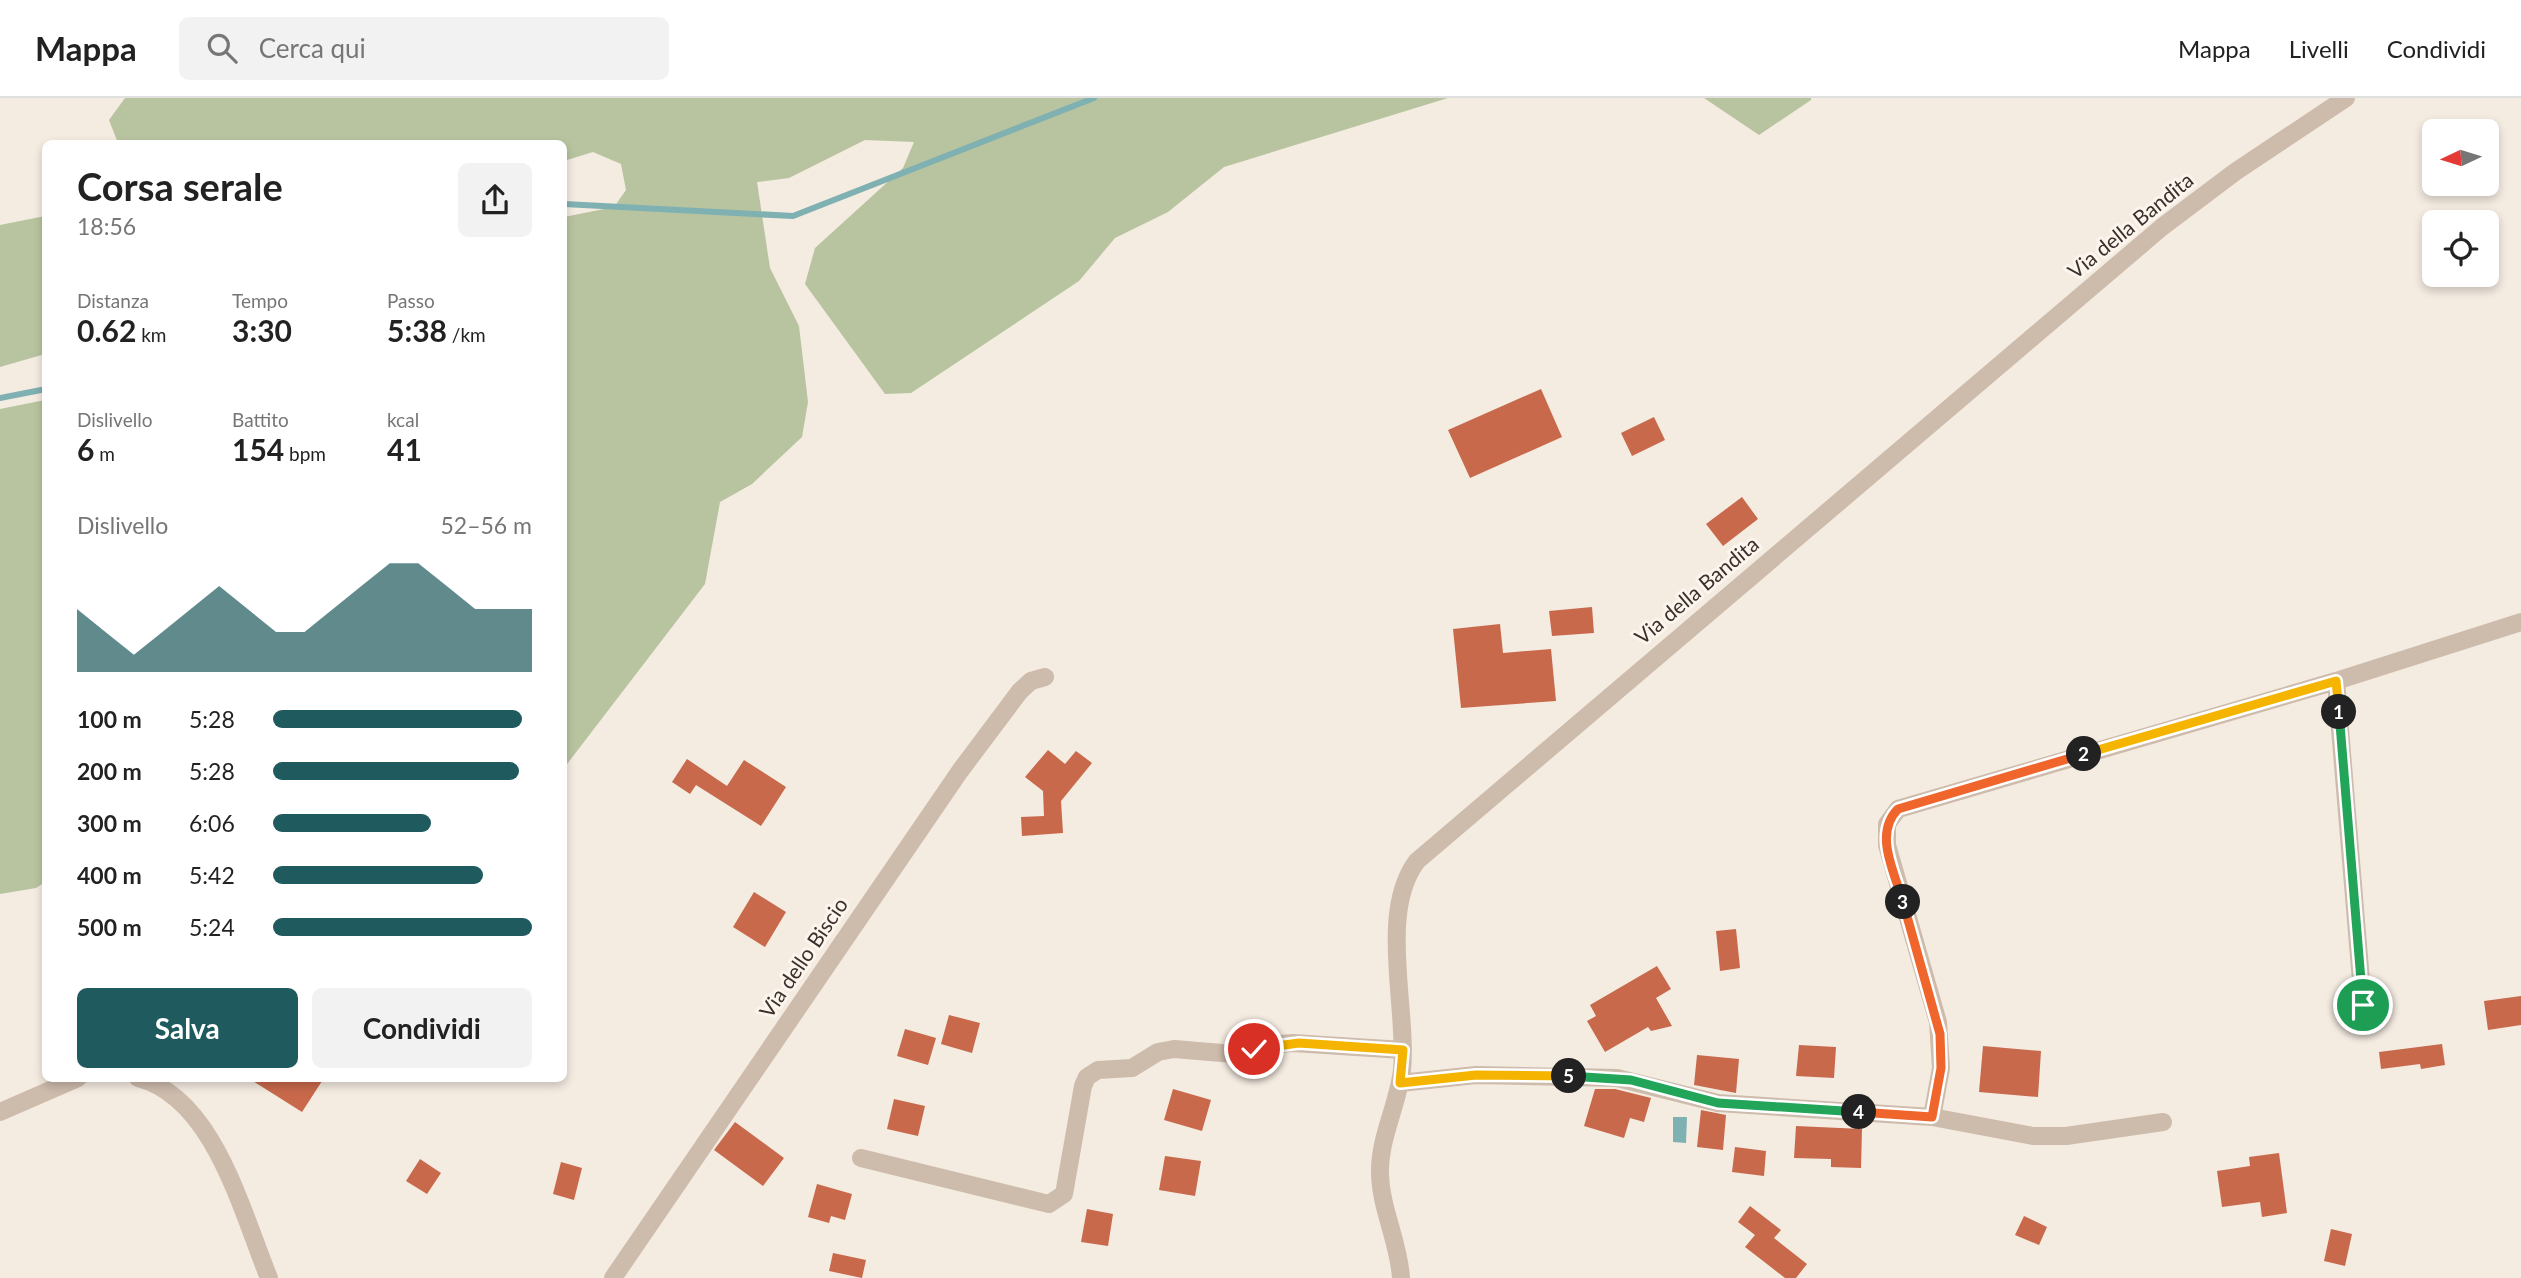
<!DOCTYPE html>
<html lang="it">
<meta charset="utf-8">
<style>
:root{--surface:#fff;--page:#f2f2f2;--text:#222;--muted:#767676;--line:#e0e0e0;--accent:#1f5a5e}
body{margin:0;font-family:Lato,sans-serif;background:var(--page);color:var(--text);height:100vh;display:flex;flex-direction:column;font-size:26px;white-space:nowrap}
*{box-sizing:border-box;margin:0}
p{font-size:23px;color:var(--muted)}
.icon{flex:none;width:38px;height:38px;fill:none;stroke:currentColor;stroke-width:2;stroke-linecap:round;stroke-linejoin:round}
.map{position:relative;flex:1;overflow:hidden}
.side{position:absolute;left:42px;top:42px;width:525px;height:942px;display:flex;flex-direction:column;background:var(--surface);border-radius:10px;box-shadow:0 4px 10px #0003}
.side>*{flex:none}
.needle{width:46px;rotate:266deg}
.controls{position:absolute;left:2422px;top:21px;display:grid;gap:14px}
.controls a{display:grid;place-items:center;width:77px;height:77px;border-radius:10px;background:var(--surface);box-shadow:0 4px 10px #0003;font-size:35px}
.pin{position:absolute;display:grid;place-items:center;width:60px;height:60px;color:#fff;margin:-30px;border:4px solid #fff;border-radius:50%;box-shadow:0 2px 7px #0007}
.km{position:absolute;width:35px;height:35px;margin:-18px;border-radius:50%;background:#222;color:#fff;font-size:19px;line-height:35px;text-align:center}
.round{display:grid;place-items:center;flex:none;width:74px;height:74px;border-radius:10px;background:var(--page)}
.summary{display:flex;align-items:center;justify-content:space-between;height:119px;padding:0 35px}
h1{font-size:38px;font-weight:700;line-height:52px}
.figures{display:grid;grid-template-columns:repeat(3,1fr);gap:10px;height:119px;padding:7px 35px}
.figures div{display:grid;align-content:center}
.figures b{font-size:30px;font-weight:700}
.figures small{font-size:19px;font-weight:400}
.figures p{font-size:19px}
.chart{height:196px;padding:14px 35px}
.chart p{display:flex;justify-content:space-between}
.chart svg{width:100%;height:126px;margin-top:7px;fill:var(--accent);opacity:.7}
.primary-button{display:flex;gap:14px;margin-top:auto;padding:14px 35px}
.primary-button a{flex:1;height:80px;border-radius:10px;background:var(--accent);color:#fff;font-size:28px;font-weight:700;line-height:80px;text-align:center}
.primary-button a+a{background:var(--page);color:var(--text)}
ul{padding:0 35px;list-style:none;font-size:23px}
li{display:grid;grid-template-columns:112px 84px 1fr;align-items:center;height:52px}
li i{height:18px;border-radius:9px;background:var(--accent)}
header{display:flex;align-items:center;gap:42px;box-sizing:border-box;height:98px;padding:0 35px;background:var(--surface);border-bottom:2px solid var(--line)}
header strong{font-size:33px}
nav{display:flex;gap:38px;margin-inline-start:auto;font-size:24px}
.search{width:490px;height:63px;background:var(--page);display:flex;align-items:center;gap:18px;box-sizing:border-box;padding:0 24px;border-radius:10px;color:var(--muted);font-size:26px}
.map>svg:first-child{display:block}
</style>
<header>
<strong>Mappa</strong>
<div class="search"><svg class="icon" aria-label="search" viewBox="0 0 24 24"><circle cx="10" cy="10" r="6"/><path d="M15 15l6 6"/></svg>Cerca qui</div>
<nav><a>Mappa</a><a>Livelli</a><a>Condividi</a></nav>
</header>
<div class="map">
<svg width="2521" height="1180" viewBox="0 0 2521 1180">
<rect width="100%" height="100%" fill="#f4ebe1"/>
<path fill="#b8c4a0" d="M125 0H1448L1224 69 1168 114 1115 140 1079 183 911 295 885 296 805 186 815 150 903 70 914 44 865 42 789 80 757 84 770 170 799 228 808 304 802 339 752 386 720 404 705 486 564 670V119L614 109 626 92 621 66 593 54 564 63V46L118 45 109 22Z
M1704 0H1811V2L1759 37Z
M45 118V256L0 269V127Z
M45 302V784L36 790 0 796V311Z"/>
<path fill="#7fb0b2" d="M1673 1019H1687L1686 1045 1673 1044Z"/>
<g fill="none" stroke-linecap="round" stroke-linejoin="round">
<path stroke="#7fb0b2" stroke-width="6" d="M564 106 793 118 1094 0
M0 300 46 291"/>
</g>
<path fill="#c8694b" d="M1541 291 1562 339 1470 380 1448 332Z
M1654 319 1665 342 1632 358 1621 335Z
M1742 399 1758 421 1723 448 1706 426Z
M1592 509 1594 535 1552 538 1549 513Z
M1500 526 1503 555 1551 551 1556 603 1461 610 1453 531Z
M1048 652 1065 666 1076 653 1092 665 1061 703 1063 735 1022 738 1021 719 1044 718 1043 693 1025 679Z
M687 661 727 688 744 662 786 689 761 728 696 687 690 696 672 684Z
M754 794 786 814 765 849 733 829Z
M1736 831 1740 870 1720 873 1716 833Z
M1657 868 1671 891 1656 900 1672 928 1651 933 1648 929 1605 954 1587 923 1596 918 1590 907Z
M2521 898V927L2488 932 2484 903Z
M949 917 980 925 972 955 941 946Z
M905 931 936 940 928 967 897 958Z
M2442 946 2445 967 2421 971 2420 966 2381 971 2379 954Z
M1799 947 1836 949 1834 980 1796 978Z
M1983 948 2041 953 2038 999 1979 994Z
M1697 957 1739 961 1736 995 1694 987Z
M248 980H324L302 1014Z
M1173 991 1211 1002 1202 1033 1164 1022Z
M1595 991H1615L1651 1000 1644 1024 1630 1020 1624 1040 1584 1028Z
M894 1001 925 1008 918 1038 887 1031Z
M1701 1012 1726 1017 1723 1052 1697 1049Z
M735 1024 784 1060 763 1088 714 1052Z
M1796 1028 1862 1031 1861 1070 1831 1069V1061L1794 1060Z
M1735 1049 1766 1053 1764 1078 1732 1074Z
M2279 1055 2287 1115 2262 1119 2260 1104 2222 1109 2217 1073 2250 1068 2249 1059Z
M1165 1058 1201 1063 1195 1098 1159 1092Z
M420 1061 441 1075 427 1096 406 1083Z
M561 1064 582 1070 574 1102 553 1096Z
M817 1086 852 1096 845 1122 831 1118 829 1125 808 1119Z
M1750 1108 1781 1132 1774 1140 1807 1166 1796 1180H1785L1745 1149 1755 1137 1738 1124Z
M1087 1111 1113 1116 1108 1148 1081 1144Z
M2024 1118 2047 1129 2039 1147 2015 1137Z
M2331 1131 2352 1136 2345 1168 2324 1163Z
M833 1155 866 1162 862 1180 829 1173Z"/>
<g fill="none" stroke-linecap="round" stroke-linejoin="round">
<path stroke="#cdbbac" stroke-width="18" d="M2336 583 2363 907
M138 980C214 999 242 1115 269 1180
M1400 985 1476 977 1617 980 1718 1005 1932 1019 2033 1038H2066L2163 1024
M0 1014 78 980
M1932 1019 1941 970 1938 924 1887 747V726L1898 711 2336 583 2521 524
M861 1060 1049 1106 1064 1096 1083 988 1087 979 1098 972 1132 970 1158 954 1174 951 1234 956 1267 947 1293 945 1403 952
M613 1180 960 673 1020 593 1031 583 1045 579
M1401 1180C1399 1144 1381 1112 1380 1076 1379 1040 1398 1007 1402 972 1408 911 1378 814 1417 763L2162 129 2235 74 2346 0"/>
</g>
<g fill="none" stroke-linecap="round" stroke-linejoin="round">
<defs>
<path id="split-1" d="M2339 614 2363 907"/>
<path id="split-2" d="M2084 656 2336 583 2339 614"/>
<path id="split-3" d="M1903 804C1895 775 1873 736 1898 711L2084 656"/>
<path id="split-4" d="M1859 1014 1932 1019 1941 970 1940 936 1903 804"/>
<path id="split-5" d="M1569 978 1631 982 1718 1005 1859 1014"/>
<path id="split-6" d="M1254 951 1299 945 1403 952 1400 985 1476 977 1569 978"/>
</defs>
<use href="#split-1" stroke="#fff" stroke-width="14"/>
<use href="#split-2" stroke="#fff" stroke-width="14"/>
<use href="#split-3" stroke="#fff" stroke-width="14"/>
<use href="#split-4" stroke="#fff" stroke-width="14"/>
<use href="#split-5" stroke="#fff" stroke-width="14"/>
<use href="#split-6" stroke="#fff" stroke-width="14"/>
<use href="#split-1" stroke="#22a559" stroke-width="9"/>
<use href="#split-2" stroke="#f5b400" stroke-width="9"/>
<use href="#split-3" stroke="#f0652b" stroke-width="9"/>
<use href="#split-4" stroke="#f0652b" stroke-width="9"/>
<use href="#split-5" stroke="#22a559" stroke-width="9"/>
<use href="#split-6" stroke="#f5b400" stroke-width="9"/>
</g>
<g text-anchor="middle" stroke-width="6" stroke-linejoin="round" paint-order="stroke">
<g font-size="21" fill="#3b302b" stroke="#fbf5ee">
<text transform="translate(2131 128) rotate(-39)" y="7">Via della Bandita</text>
<text transform="translate(1697 493) rotate(-40)" y="7">Via della Bandita</text>
<text transform="translate(804 860) rotate(-56)" y="7">Via dello Biscio</text>
</g>
</g>
</svg>
<div class="controls">
<a><svg class="needle" viewBox="-14 -14 28 28"><path d="M0-13l5 13h-10z" fill="#e53935"/><path d="M0 13l5-13h-10z" fill="#767676"/></svg></a>
<a><svg class="icon" aria-label="locate" viewBox="0 0 24 24"><circle cx="12" cy="12" r="6"/><path d="M12 2v4M12 18v4M2 12h4M18 12h4"/></svg></a>
</div>
<div class="pin" style="left:2363px;top:907px;background:#1e9e55"><svg class="icon" aria-label="arrive" viewBox="0 0 24 24"><path d="M6 21V4h12l-3 4 3 4H6"/></svg></div>
<div class="pin" style="left:1254px;top:951px;background:#d93025"><svg class="icon" aria-label="check" viewBox="0 0 24 24"><path d="M5 12l5 5 9-10"/></svg></div>
<b class="km" style="left:2339px;top:614px">1</b>
<b class="km" style="left:2084px;top:656px">2</b>
<b class="km" style="left:1903px;top:804px">3</b>
<b class="km" style="left:1859px;top:1014px">4</b>
<b class="km" style="left:1569px;top:978px">5</b>
<section class="side">
<div class="summary"><div><h1>Corsa serale</h1><p>18:56</p></div><a class="round"><svg class="icon" aria-label="share" viewBox="0 0 24 24"><path d="M12 15V3M7 8l5-5 5 5M5 13v7h14v-7"/></svg></a></div>
<div class="figures">
<div><p>Distanza</p><b>0.62<small> km</small></b></div>
<div><p>Tempo</p><b>3:30</b></div>
<div><p>Passo</p><b>5:38<small> /km</small></b></div>
</div>
<div class="figures">
<div><p>Dislivello</p><b>6<small> m</small></b></div>
<div><p>Battito</p><b>154<small> bpm</small></b></div>
<div><p>kcal</p><b>41</b></div>
</div>
<div class="chart"><p><span>Dislivello</span>52–56 m</p>
<svg viewBox="0 0 160 44" preserveAspectRatio="none"><path d="M0 44V22L10 30L20 38L30 30L40 22L50 14L60 22L70 30L80 30L90 22L100 14L110 6L120 6L130 14L140 22L150 22L160 22V44z"/></svg>
</div>
<ul>
<li><b>100 m</b>5:28<i style="width:96%"></i></li>
<li><b>200 m</b>5:28<i style="width:95%"></i></li>
<li><b>300 m</b>6:06<i style="width:61%"></i></li>
<li><b>400 m</b>5:42<i style="width:81%"></i></li>
<li><b>500 m</b>5:24<i style="width:100%"></i></li>
</ul>
<div class="primary-button"><a>Salva</a><a>Condividi</a></div>
</section>
</div>
